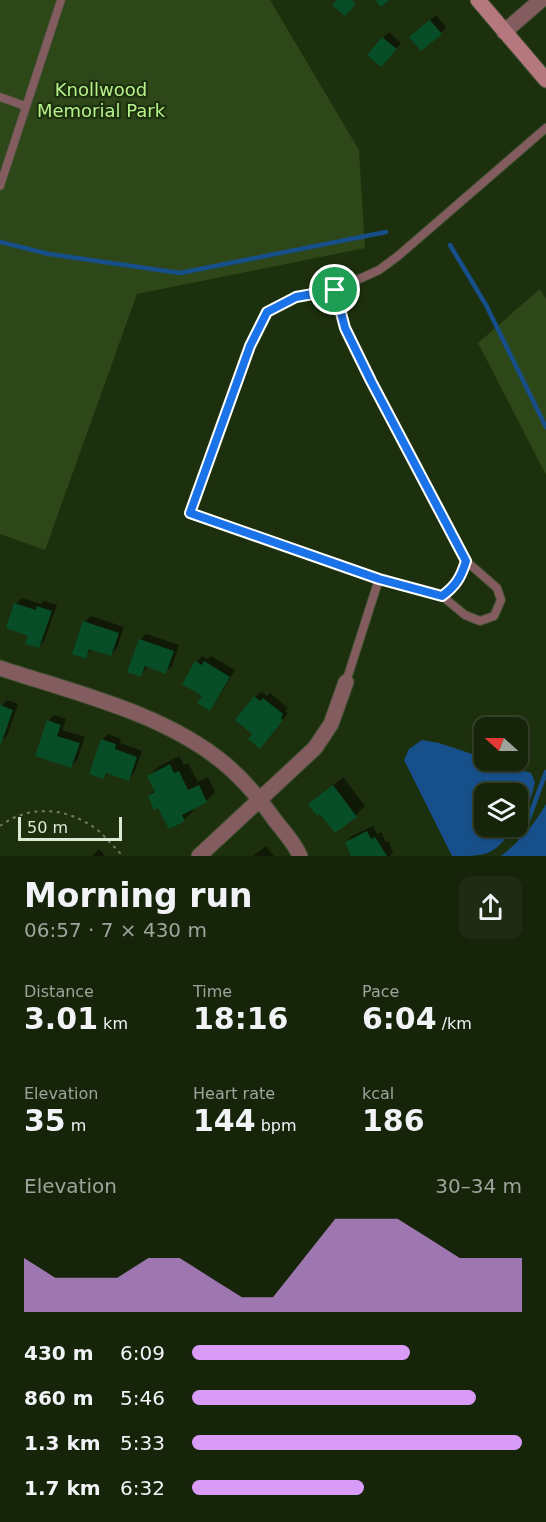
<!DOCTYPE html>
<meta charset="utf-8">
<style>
:root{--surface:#16240a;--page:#1f2c13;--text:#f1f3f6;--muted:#9ea49c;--line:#35412b;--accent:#d89bf8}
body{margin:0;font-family:"DejaVu Sans",sans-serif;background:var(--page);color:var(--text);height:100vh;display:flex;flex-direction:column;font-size:22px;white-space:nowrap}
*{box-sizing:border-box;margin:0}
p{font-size:20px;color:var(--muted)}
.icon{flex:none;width:33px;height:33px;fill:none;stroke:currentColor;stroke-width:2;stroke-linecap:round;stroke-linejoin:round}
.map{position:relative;height:856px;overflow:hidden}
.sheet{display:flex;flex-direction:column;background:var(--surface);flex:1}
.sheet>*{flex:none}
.needle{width:39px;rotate:291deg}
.tools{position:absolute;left:474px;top:717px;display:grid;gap:12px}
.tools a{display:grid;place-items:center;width:54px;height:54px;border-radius:12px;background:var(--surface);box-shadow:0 2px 4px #0004,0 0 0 2px var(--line);font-size:30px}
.scale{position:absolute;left:18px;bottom:15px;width:104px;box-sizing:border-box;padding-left:6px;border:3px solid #dce9d4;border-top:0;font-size:16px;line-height:21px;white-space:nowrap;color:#dce9d4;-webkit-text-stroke:4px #1d300d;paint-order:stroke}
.pin{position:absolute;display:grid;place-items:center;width:51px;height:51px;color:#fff;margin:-26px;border:3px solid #fff;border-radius:50%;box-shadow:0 2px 6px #0007}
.round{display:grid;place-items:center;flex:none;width:63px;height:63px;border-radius:12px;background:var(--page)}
.headline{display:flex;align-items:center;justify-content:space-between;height:102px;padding:0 24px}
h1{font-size:33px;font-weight:800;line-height:45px}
.stats{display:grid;grid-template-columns:repeat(3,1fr);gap:9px;height:102px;padding:6px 24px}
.stats div{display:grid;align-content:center}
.stats b{font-size:30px;font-weight:800}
.stats small{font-size:16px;font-weight:400}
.stats p{font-size:16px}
.chart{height:168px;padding:12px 24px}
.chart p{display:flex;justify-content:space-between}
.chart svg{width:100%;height:108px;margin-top:6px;fill:var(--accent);opacity:.7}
ul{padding:0 24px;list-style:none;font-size:20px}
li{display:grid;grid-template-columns:96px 72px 1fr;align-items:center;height:45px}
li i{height:15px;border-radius:8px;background:var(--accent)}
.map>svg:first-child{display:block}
</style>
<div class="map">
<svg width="546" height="856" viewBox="0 0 546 856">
<rect width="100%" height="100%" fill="#1d300d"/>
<path fill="#2d4718" d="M0 0H270L359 150 365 248 137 294 45 550 0 534Z
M540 289 546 299V475L478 343Z"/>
<path fill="#174f8a" d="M422 740 439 743 484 758V760L493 761 531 773 535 782 529 805 518 823V794H484V826L515 827C492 856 489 856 452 856L404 760 409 749Z
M546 804V856H501C519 842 535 824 546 804Z"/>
<path fill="#0007" d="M436 15 446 27 441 33 417 32Z
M389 32 401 43 387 60 383 38Z
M22 598 41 604 44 601 57 605 44 641 38 647 30 635 16 604Z
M91 616 124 627 117 648 111 654 92 648 85 657V622Z
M146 634 179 645 172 666 166 672 148 666 141 675 140 640Z
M202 656 208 659 211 656 235 670 215 703 209 709 204 695 197 662Z
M261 692 267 696 270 693 288 708 285 711 288 713 266 741 254 734 255 697Z
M7 700 18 704 7 736 1 741 0 708Z
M54 715 66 719 62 730 85 737 77 760 71 766 48 721Z
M108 734 121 739 120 743 142 751 134 773 128 779 108 773 104 777 102 740Z
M179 756 184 765 188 763 198 782 208 777 215 792 206 801 192 808 193 811 184 820 159 806 149 796 155 790 149 776 158 767Z
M343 777 365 806 356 815 320 812 310 804Z
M373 826 377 834 381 832 386 842 388 841 393 852 390 856H353L346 842 352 836Z
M266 846 274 856H253Z
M99 849 105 856H92Z"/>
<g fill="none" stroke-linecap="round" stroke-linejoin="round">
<path stroke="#174f8a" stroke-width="4.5" d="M0 242 49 254 180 273 386 232
M450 245 486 305 546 427
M520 842 546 772"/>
</g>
<path fill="#074d28" d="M337 0H351L356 4 345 16 332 5Z
M375 0H389L381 7Z
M430 20 442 34 421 51 409 37Z
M382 37 397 49 381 67 367 55Z
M14 603 36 610 37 606 52 611 39 648 25 644 28 636 6 628Z
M83 621 119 633 111 656 89 649 86 659 72 654Z
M139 639 174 651 166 674 145 666 141 677 127 672Z
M195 661 202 665 204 661 230 677 210 711 197 703 202 696 182 684Z
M254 696 260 701 263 698 283 714 281 718 283 720 260 749 248 739 252 734 235 720Z
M0 705 13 710 0 747Z
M47 720 61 725 57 736 80 743 71 768 35 756Z
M101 739 116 744 115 749 137 757 129 781 106 773 104 779 89 774Z
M170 764 174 773 179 771 188 790 199 785 207 802 182 815 185 821 169 829 158 808 154 810 148 796 155 792 147 776Z
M333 785 357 817 335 833 320 814 317 816 308 804Z
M367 831 371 839 375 837 387 856H351L345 842Z"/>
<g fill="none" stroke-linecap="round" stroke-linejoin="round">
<defs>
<path id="lane" d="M0 97 25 106
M0 186 61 0
M335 290 345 328 371 381 466 561 497 588 501 600 494 616 480 621 465 615 442 596 379 579 190 513 250 346 267 312 296 297 335 290 379 270 398 256 546 128
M442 596C456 586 461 577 466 561
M346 682 379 579"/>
<path id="street" d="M504 32 541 0
M0 668C75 693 164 713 225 764 244 780 260 799 274 819 283 831 294 842 300 856
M199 856 315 748 331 724 346 682"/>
<path id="secondary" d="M478 0 546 80"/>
</defs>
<use href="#lane" stroke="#3c4e2d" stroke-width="10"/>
<use href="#street" stroke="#3c4e2d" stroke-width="17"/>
<use href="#secondary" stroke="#3c4e2d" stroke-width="17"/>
<path stroke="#6e7e61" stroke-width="2" stroke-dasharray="3 4.5" stroke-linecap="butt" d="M0 826C31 803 71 808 100 832 108 840 115 848 123 856"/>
<use href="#lane" stroke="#835c60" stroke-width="8"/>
<use href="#street" stroke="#835c60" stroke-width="15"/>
<use href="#secondary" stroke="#b5787e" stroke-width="15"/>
</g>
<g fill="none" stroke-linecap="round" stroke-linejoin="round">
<defs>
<path id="route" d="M335 290 345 328 371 381 466 561C461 577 456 586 442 596L379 579 190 513 250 346 267 312 296 297Z"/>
</defs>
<use href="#route" stroke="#fff" stroke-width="12"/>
<use href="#route" stroke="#1a73e8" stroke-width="8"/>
</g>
<g text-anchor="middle" stroke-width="4.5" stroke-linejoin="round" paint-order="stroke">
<g font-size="18" fill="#b6f18c" stroke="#1d300d">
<text x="101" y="96">Knollwood<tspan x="101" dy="21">Memorial Park</tspan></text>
</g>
</g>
</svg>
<div class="tools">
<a><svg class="needle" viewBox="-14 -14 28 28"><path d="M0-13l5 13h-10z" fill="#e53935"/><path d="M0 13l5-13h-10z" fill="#9ea49c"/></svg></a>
<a><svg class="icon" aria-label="layers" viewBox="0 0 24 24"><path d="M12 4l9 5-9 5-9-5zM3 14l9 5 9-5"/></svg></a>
</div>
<div class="scale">50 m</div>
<div class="pin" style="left:335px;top:290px;background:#1e9e55"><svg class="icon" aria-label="arrive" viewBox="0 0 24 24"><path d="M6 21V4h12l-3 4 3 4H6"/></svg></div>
</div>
<section class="sheet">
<div class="headline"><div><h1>Morning run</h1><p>06:57 · 7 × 430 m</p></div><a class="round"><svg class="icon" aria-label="share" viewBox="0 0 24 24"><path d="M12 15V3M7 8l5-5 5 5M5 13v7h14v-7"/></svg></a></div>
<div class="stats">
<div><p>Distance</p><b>3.01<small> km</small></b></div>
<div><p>Time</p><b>18:16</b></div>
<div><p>Pace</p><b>6:04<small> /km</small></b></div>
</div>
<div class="stats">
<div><p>Elevation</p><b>35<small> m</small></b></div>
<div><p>Heart rate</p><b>144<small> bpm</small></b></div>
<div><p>kcal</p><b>186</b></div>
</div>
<div class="chart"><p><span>Elevation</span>30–34 m</p>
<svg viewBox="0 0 160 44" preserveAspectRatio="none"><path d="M0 44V22L10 30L20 30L30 30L40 22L50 22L60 30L70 38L80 38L90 22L100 6L110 6L120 6L130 14L140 22L150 22L160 22V44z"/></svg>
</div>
<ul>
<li><b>430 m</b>6:09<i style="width:66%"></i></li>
<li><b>860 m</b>5:46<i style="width:86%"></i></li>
<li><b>1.3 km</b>5:33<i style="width:100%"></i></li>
<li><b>1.7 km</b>6:32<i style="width:52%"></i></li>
</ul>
</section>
